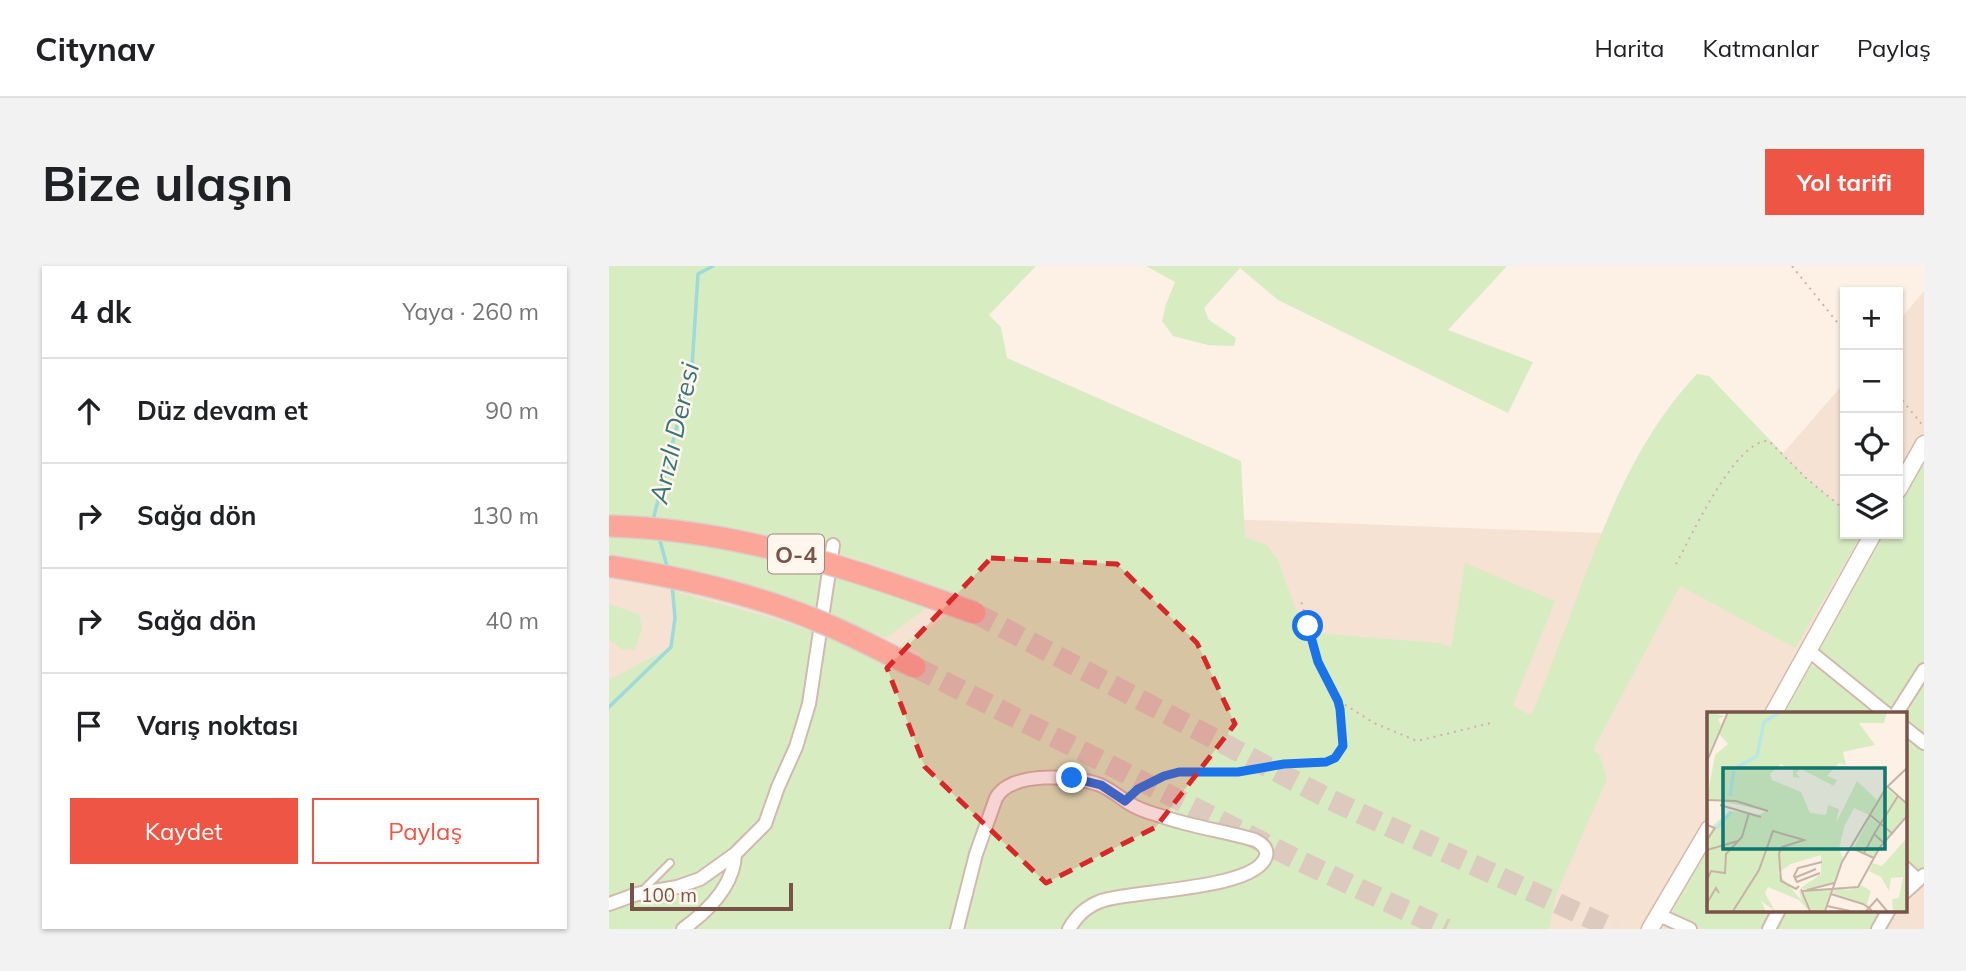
<!DOCTYPE html>
<html lang="tr">
<head>
<meta charset="utf-8">
<style>
	body { margin:0; font-family:Mulish,sans-serif; background:#f2f2f2; color:#202124 }
	.controls { position:absolute; right:21px; top:21px; display:grid; overflow:hidden; border-radius:0px; box-shadow:0 2px 5px #0004 }
	.controls button { width:63px; height:63px; display:grid; place-items:center; padding:0; border:0; border-bottom:2px solid #e0e0e0; background:#fff; color:#202124; font:35px sans-serif }
	.scale { position:absolute; left:21px; bottom:18px; width:163px; box-sizing:border-box; padding-left:7px; border:4px solid #785448; border-top:0; font-size:19px; line-height:24px; white-space:nowrap; color:#785448; -webkit-text-stroke:5px #fff6ed; paint-order:stroke }
	.stop { position:absolute; width:21px; height:21px; margin:-16px; border:5px solid #1a73e8; border-radius:50%; background:#fff }
	.stop.end { background:#1a73e8; border-color:#fff; box-shadow:0 2px 7px #0008 }
	.list { margin:0; padding:0; list-style:none }
	h2 { display:flex; justify-content:space-between; align-items:center; height:91px; margin:0; padding:0 28px; font-size:30px }
	h2 small { font-size:23px; font-weight:400; color:#757577 }
	.list li { display:grid; grid-template-columns:46px 1fr auto; gap:21px; align-items:center; box-sizing:border-box; height:105px; padding:0 28px; border-top:2px solid #e0e0e0 }
	.list b { display:block; font-size:26px; white-space:nowrap }
	.list em { font-size:23px; font-style:normal; color:#757577 }
	.actions { display:flex; gap:14px; padding:21px 28px }
	.actions a { flex:1; padding:16px 0; border:2px solid #e54; border-radius:0px; text-align:center; font-size:24px; color:#e54 }
	.actions .main { background:#e54; color:#fff }
	.icon { flex:none; width:38px; height:38px; fill:none; stroke:currentColor; stroke-width:2; stroke-linecap:round; stroke-linejoin:round }
	.map { position:relative; flex:none; width:1315px; height:663px; overflow:hidden; border-radius:0px }
	header { display:flex; align-items:center; gap:42px; box-sizing:border-box; height:98px; padding:0 35px; background:#fff; border-bottom:2px solid #e0e0e0 }
	header strong { font-size:33px }
	nav { display:flex; gap:38px; margin-inline-start:auto; font-size:24px }
	.intro { display:flex; align-items:center; justify-content:space-between; box-sizing:border-box; height:168px; padding:0 42px }
	h1 { margin:0; font-size:49px }
	.button { padding:18px 32px; border-radius:0px; background:#e54; color:#fff; font-size:24px; font-weight:700 }
	main { display:flex; gap:42px; padding:0 42px }
	aside { flex:1; background:#fff; border-radius:0px; box-shadow:0 2px 5px #0004 }
	.map>svg:first-child { display:block }
	.residential { fill:#f6e2d3; fill-rule:evenodd }
	.green { fill:#d8ecc2 }
	.lines { fill:none; stroke-linecap:round; stroke-linejoin:round }
	.stream { stroke:#9ed9db; stroke-width:3.5 }
	.highway-tunnel { stroke:#dccabe; stroke-width:21; stroke-dasharray:21 10; stroke-linecap:butt }
	.lane-casing { stroke:#d2b9ad; stroke-width:10 }
	.street-casing { stroke:#d2b9ad; stroke-width:16 }
	.secondary-casing { stroke:#d5b8aa; stroke-width:19 }
	.path { stroke:#daae9e; stroke-width:2; stroke-dasharray:2 5; stroke-linecap:butt }
	.lane { stroke:#fff; stroke-width:6 }
	.street { stroke:#fff; stroke-width:12 }
	.secondary { stroke:#fff; stroke-width:16 }
	.highway-bridge-casing { stroke:#d9cfcc; stroke-width:24; stroke-linecap:butt }
	.highway-bridge { stroke:#fba699; stroke-width:21 }
	.route { stroke:#1a73e8; stroke-width:9 }
	.marked { fill:#d62828; fill-opacity:0.2; stroke:#d62828; stroke-width:5; stroke-dasharray:14 9; stroke-linejoin:round }
	.labels { text-anchor:middle; dominant-baseline:central; stroke-width:5; stroke-linejoin:round; paint-order:stroke }
	.shield { fill:#fff6ed; stroke:#a0857a; stroke-width:2 }
	.shield-label { font-size:23px; font-weight:bold; fill:#785448 }
	.water-label { font-size:26px; font-style:italic; fill:#387477; stroke:#fff6ed }
	.inset-river { fill:none; stroke:#b8e7e8; stroke-width:3.5 }
	.inset-road { fill:none; stroke:#c8b2a6; stroke-width:2 }
	.view { fill:#0f766e; fill-opacity:0.15; stroke:#0f766e; stroke-width:3.5 }
	.inset-edge { fill:none; stroke:#785448; stroke-width:3.5 }
</style>
</head>
<body>
<header>
<strong>Citynav</strong>
<nav><a>Harita</a><a>Katmanlar</a><a>Paylaş</a></nav>
</header>
<div class="intro"><h1>Bize ulaşın</h1><a class="button">Yol tarifi</a></div>
<main>
<aside>
<h2>4 dk<small>Yaya · 260 m</small></h2>
<ul class="list">
<li><svg class="icon" aria-label="ahead" viewBox="0 0 24 24"><path d="M12 20V5M6 11l6-6 6 6"/></svg><div><b>Düz devam et</b></div><em>90 m</em></li>
<li><svg class="icon" aria-label="right" viewBox="0 0 24 24"><path d="M7 20v-9h11M14 6l5 5-5 5"/></svg><div><b>Sağa dön</b></div><em>130 m</em></li>
<li><svg class="icon" aria-label="right" viewBox="0 0 24 24"><path d="M7 20v-9h11M14 6l5 5-5 5"/></svg><div><b>Sağa dön</b></div><em>40 m</em></li>
<li><svg class="icon" aria-label="arrive" viewBox="0 0 24 24"><path d="M6 21V4h12l-3 4 3 4H6"/></svg><div><b>Varış noktası</b></div></li>
</ul>
<div class="actions"><a class="main">Kaydet</a><a>Paylaş</a></div>
</aside>
<div class="map">
<svg width="1315" height="663" viewBox="0 0 1315 663">
	<rect width="100%" height="100%" fill="#fdf1e5"/>
	<!-- residential -->
	<path class="residential" d="M1315 25V663H0V224L243 239 1101 271 1236 116V268H1289V56ZM1100 448H1296V644H1100Z"/>
	<!-- green -->
	<g class="green">
		<path d="M0 0H427L380 49 392 61 398 92 632 195 636 271 658 279 669 294 687 344 699 360 707 367 830 377 842 381 856 297 946 335 904 439 909 443 922 449C931 430 938 409 946 389 984 292 1014 186 1088 108L1100 110 1198 213 1236 244V268H1253L1186 382 1071 320 984 484 991 490 998 513 947 629 940 663H0V414L62 381 66 352 64 325 167 353 229 375 303 409 312 387 292 379 344 346 369 338C251 288 129 253 0 248Z"/>
		<path d="M537 0H898L839 64 924 96 899 147 669 34 631 2 595 42 600 54 627 72 625 80 599 79 564 70 553 55 557 38 566 16Z"/>
		<path d="M1315 191V469L1296 454V448H1288L1207 382 1272 268H1289V238Z"/>
		<path d="M0 269C63 274 125 282 187 297 233 307 278 324 322 338L277 372 173 332 0 291Z"/>
		<path d="M0 338 30 348 33 361 26 384 12 383 0 373Z"/>
		<path d="M1199 399 1213 402 1270 448H1172Z"/>
		<path d="M1296 469 1315 484V600L1296 617Z"/>
		<path d="M1100 577V644H1273L1263 663H1095L1064 649 1063 645Z"/>
	</g>
	<g class="lines">
		<!-- stream -->
		<g class="stream">
			<path d="M47 257 45 250 83 101 89 8 104 0"/>
			<path d="M50 271 59 304"/>
			<path d="M0 441 62 381 66 352 63 318"/>
		</g>
		<!-- highway-tunnel -->
		<g class="highway-tunnel">
			<path d="M366 347 722 534 1005 663"/>
			<path d="M306 401 693 596 837 663"/>
		</g>
		<defs>
			<path id="lane" d="M33 625 61 597"/>
			<g id="street">
				<path d="M1199 384 1278 448"/>
				<path d="M1287 448 1315 404"/>
				<path d="M1296 462 1315 477"/>
				<path d="M1296 602 1309 614"/>
				<path d="M1296 626 1315 609"/>
				<path d="M0 638 28 628 68 621 91 613 126 588 156 558 169 521 187 481 200 438 224 279"/>
				<path d="M1050 649 1081 663"/>
				<path d="M74 663C99 645 125 620 126 588"/>
				<path d="M348 663 367 588 387 532C402 505 465 509 491 519 501 523 509 530 518 536 528 543 541 547 552 550 583 561 615 565 646 574 652 577 659 582 657 590 648 624 523 624 492 635 477 641 468 649 460 663"/>
				<path d="M1160 663 1170 644"/>
				<path d="M1269 663 1280 644"/>
			</g>
			<g id="secondary">
				<path d="M1289 224 1315 178"/>
				<path d="M1164 448 1264 268"/>
				<path d="M1041 663 1100 563"/>
			</g>
		</defs>
		<!-- lane casing -->
		<use href="#lane" class="lane-casing"/>
		<!-- street casing -->
		<use href="#street" class="street-casing"/>
		<!-- secondary casing -->
		<use href="#secondary" class="secondary-casing"/>
		<!-- path -->
		<g class="path">
			<path d="M1183 0 1236 66"/>
			<path d="M1289 129 1315 161"/>
			<path d="M1067 298C1082 271 1127 172 1160 175L1198 213 1236 244"/>
			<path d="M730 435 765 457 808 475 882 457"/>
			<path d="M525 527 555 510 571 506 648 504 675 498 717 496 730 488 734 480V470L729 435 709 396 692 335"/>
		</g>
		<!-- lane -->
		<use href="#lane" class="lane"/>
		<!-- street -->
		<use href="#street" class="street"/>
		<!-- secondary -->
		<use href="#secondary" class="secondary"/>
		<defs>
			<g id="highway-bridge">
				<path d="M0 260C129 263 246 304 366 347"/>
				<path d="M0 300C70 311 143 327 209 355 242 368 274 386 306 401"/>
			</g>
		</defs>
		<!-- highway-bridge casing -->
		<use href="#highway-bridge" class="highway-bridge-casing"/>
		<!-- highway-bridge -->
		<use href="#highway-bridge" class="highway-bridge"/>
	</g>
	<g class="lines">
		<!-- route -->
		<path class="route" d="M463 512 492 519 516 535 529 523 555 510 570 506H629L675 498 717 496 726 492 734 480 731 443 729 435 709 396 699 360"/>
	</g>
	<!-- marked area -->
	<path class="marked" d="M382 292 508 298 588 377 626 458 547 561 437 617 316 501 278 402Z"/>
	<g class="labels">
		<!-- shield labels -->
		<rect class="shield" x="159" y="268.5" width="56" height="39" rx="5"/>
		<g class="shield-label">
			<text x="187" y="288">O-4</text>
		</g>
		<!-- water labels -->
		<g class="water-label">
			<text transform="translate(65 167) rotate(-77)">Arızlı Deresi</text>
		</g>
	</g>
	<!-- overview -->
	<g transform="translate(1098 446)">
		<rect width="200" height="200" fill="#fdf1e5"/>
		<path d="M0 0 18 4 11 7 14 13 0 46ZM22 0H180L177 11H152L168 33 136 40 139 53 132 51 120 64 130 68 127 74 94 57 89 61 93 66 86 65V58L74 52 63 62 65 68 94 80 103 101 119 103 121 93 132 97 129 111 150 69 170 88 162 103 147 96 137 115 132 137 136 146 127 170 97 178 95 175 114 162V143L84 152 71 161 95 189 92 179 95 180 102 199 92 188 61 175 58 181 68 199 54 189 59 199H0V129L7 112 24 99 52 103 59 99 0 86 8 43 21 32 12 22ZM180 76 199 93V103L186 121 164 103ZM163 105 185 122 167 145 147 135ZM199 127V199H186L185 187 192 186 196 165 184 166 182 179 174 165 162 159 166 151 175 154ZM154 173 164 179 160 191 164 194 126 181 127 176 143 178ZM125 176 117 199H104L97 180Z" fill="#d8ecc2"/>
		<path class="inset-river" d="M23 84 27 57 50 44 57 10 73 0M10 116 24 100"/>
		<path class="inset-road" d="M0 49 21 0M180 74 200 92M0 88 29 89 61 99M13 93 54 105M163 103 186 122M0 113 8 116 0 128M167 122 191 84M145 136 167 146M0 138 31 129M157 141 167 122 177 131M113 161 90 170 87 164 91 156 115 150M87 166 109 157M0 168 4 159 18 161 19 142 35 125 42 101M94 177 103 199M100 178 127 171M96 179 151 175 173 135 200 104M124 182 156 192 162 196 159 199M0 191 9 176 12 181M120 194 143 199M26 199 52 158 66 119 97 128 75 135 72 141 74 169 89 177 92 174M118 199 135 150 179 76 200 56M165 199 162 196 170 187 180 199"/>
		<path class="view" d="M16 56H178V137H16Z"/>
		<rect width="200" height="200" class="inset-edge"/>
	</g>
</svg>
<div class="controls">
<button>+</button>
<button>−</button>
<button><svg class="icon" aria-label="locate" viewBox="0 0 24 24"><circle cx="12" cy="12" r="6"/><path d="M12 2v4M12 18v4M2 12h4M18 12h4"/></svg></button>
<button><svg class="icon" aria-label="layers" viewBox="0 0 24 24"><path d="M12 4l9 5-9 5-9-5zM3 14l9 5 9-5"/></svg></button>
</div>
<div class="scale">100 m</div>
<div class="stop" style="left:699px;top:360px"></div>
<div class="stop end" style="left:463px;top:512px"></div>
</div>
</main>
</body>
</html>
